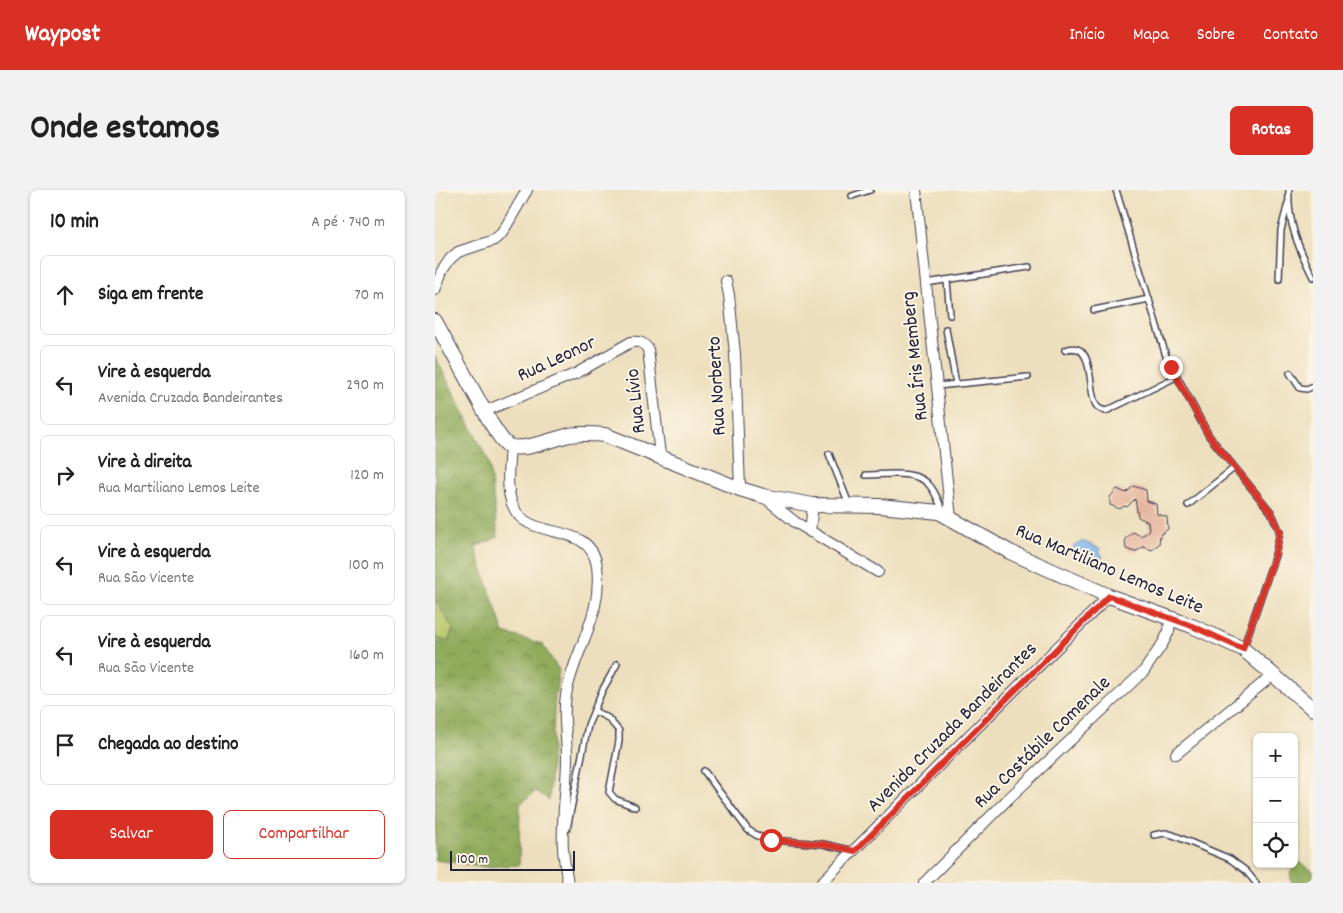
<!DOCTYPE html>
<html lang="pt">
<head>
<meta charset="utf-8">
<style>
	body { margin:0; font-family:Dekko,sans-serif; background:#f2f2f2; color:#222 }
	.controls { position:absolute; right:15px; bottom:15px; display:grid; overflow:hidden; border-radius:8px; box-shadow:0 1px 4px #0004 }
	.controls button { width:45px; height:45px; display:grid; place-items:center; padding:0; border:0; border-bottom:1px solid #e0e0e0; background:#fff; color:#222; font:25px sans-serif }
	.scale { position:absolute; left:15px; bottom:12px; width:125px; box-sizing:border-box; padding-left:5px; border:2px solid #22223b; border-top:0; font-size:14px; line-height:18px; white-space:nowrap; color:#22223b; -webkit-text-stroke:4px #fcf5e5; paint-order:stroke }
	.stop { position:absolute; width:15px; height:15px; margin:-11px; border:4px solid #d93025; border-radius:50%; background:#fff }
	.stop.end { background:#d93025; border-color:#fff; box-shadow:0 1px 5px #0008 }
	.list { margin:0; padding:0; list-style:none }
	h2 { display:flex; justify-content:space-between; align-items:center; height:65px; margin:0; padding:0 20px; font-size:21px }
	h2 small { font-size:16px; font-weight:400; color:#767676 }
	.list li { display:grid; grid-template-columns:32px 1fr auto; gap:15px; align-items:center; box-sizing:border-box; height:80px; margin:0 10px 10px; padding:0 10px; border:1px solid #e0e0e0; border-radius:8px }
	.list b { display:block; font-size:19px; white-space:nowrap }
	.list p { margin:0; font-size:16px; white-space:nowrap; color:#767676 }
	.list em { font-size:16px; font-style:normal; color:#767676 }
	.actions { display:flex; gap:10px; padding:15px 20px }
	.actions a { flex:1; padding:11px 0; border:1px solid #d93025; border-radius:8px; text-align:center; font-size:18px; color:#d93025 }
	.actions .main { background:#d93025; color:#fff }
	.icon { flex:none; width:28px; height:28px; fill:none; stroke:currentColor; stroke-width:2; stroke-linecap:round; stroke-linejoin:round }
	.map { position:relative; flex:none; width:878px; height:693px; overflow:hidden; border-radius:8px }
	header { display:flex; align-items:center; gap:30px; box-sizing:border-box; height:70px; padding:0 25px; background:#d93025; color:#fff }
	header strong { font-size:24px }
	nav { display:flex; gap:28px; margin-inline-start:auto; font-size:18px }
	.intro { display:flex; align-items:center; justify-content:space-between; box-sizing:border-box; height:120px; padding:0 30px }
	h1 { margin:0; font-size:35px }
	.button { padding:12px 22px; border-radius:8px; background:#d93025; color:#fff; font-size:18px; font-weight:700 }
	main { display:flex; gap:30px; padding:0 30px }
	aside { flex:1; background:#fff; border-radius:8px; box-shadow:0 1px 4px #0004 }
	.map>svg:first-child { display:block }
	.green { fill:#b8c769; stroke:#6d7452 }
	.forest { fill:url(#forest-crowns); stroke:#5a674c }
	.water { fill:url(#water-ripples); stroke:#516d96 }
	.building { fill:#e5b69f }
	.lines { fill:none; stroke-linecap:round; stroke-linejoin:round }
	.lane-casing { stroke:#403e4e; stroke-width:8 }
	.street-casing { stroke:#403e4e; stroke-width:12 }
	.secondary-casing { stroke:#403e4e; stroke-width:16 }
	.lane { stroke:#fff; stroke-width:5 }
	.street { stroke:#fff; stroke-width:10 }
	.secondary { stroke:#fff; stroke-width:14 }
	.route { stroke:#d93025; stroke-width:6 }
	.labels { text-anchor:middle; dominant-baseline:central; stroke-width:4; stroke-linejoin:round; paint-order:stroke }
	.street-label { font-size:20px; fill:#22223b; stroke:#fcf5e5 }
</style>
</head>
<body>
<header>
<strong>Waypost</strong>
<nav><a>Início</a><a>Mapa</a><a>Sobre</a><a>Contato</a></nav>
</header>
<div class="intro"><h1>Onde estamos</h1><a class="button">Rotas</a></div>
<main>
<aside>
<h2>10 min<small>A pé · 740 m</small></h2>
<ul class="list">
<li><svg class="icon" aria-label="ahead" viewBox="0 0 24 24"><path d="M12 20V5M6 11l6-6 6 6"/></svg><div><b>Siga em frente</b></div><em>70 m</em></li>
<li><svg class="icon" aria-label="left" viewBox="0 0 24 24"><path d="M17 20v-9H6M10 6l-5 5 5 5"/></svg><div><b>Vire à esquerda</b><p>Avenida Cruzada Bandeirantes</p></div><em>290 m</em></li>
<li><svg class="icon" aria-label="right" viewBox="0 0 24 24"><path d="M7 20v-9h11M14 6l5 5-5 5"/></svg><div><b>Vire à direita</b><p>Rua Martiliano Lemos Leite</p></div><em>120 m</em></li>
<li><svg class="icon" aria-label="left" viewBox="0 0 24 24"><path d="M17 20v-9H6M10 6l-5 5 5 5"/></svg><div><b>Vire à esquerda</b><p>Rua São Vicente</p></div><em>100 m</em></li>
<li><svg class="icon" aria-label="left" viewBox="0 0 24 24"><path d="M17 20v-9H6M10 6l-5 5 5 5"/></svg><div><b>Vire à esquerda</b><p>Rua São Vicente</p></div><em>160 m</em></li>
<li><svg class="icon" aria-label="arrive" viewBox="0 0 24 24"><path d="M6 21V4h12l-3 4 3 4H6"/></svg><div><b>Chegada ao destino</b></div></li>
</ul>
<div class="actions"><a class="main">Salvar</a><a>Compartilhar</a></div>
</aside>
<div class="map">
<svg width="878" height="693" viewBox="0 0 878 693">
	<defs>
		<pattern id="forest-crowns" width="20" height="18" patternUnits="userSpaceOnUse" patternTransform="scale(1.25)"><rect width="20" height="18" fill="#92ac5d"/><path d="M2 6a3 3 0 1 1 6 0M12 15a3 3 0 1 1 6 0" fill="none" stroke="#778c4e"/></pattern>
		<pattern id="water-ripples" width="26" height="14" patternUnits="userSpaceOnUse" patternTransform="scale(1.25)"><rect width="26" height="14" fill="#80b8f0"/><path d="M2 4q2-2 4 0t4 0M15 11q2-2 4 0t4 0" fill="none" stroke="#6895c4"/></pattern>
	</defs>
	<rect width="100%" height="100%" fill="#fcf5e5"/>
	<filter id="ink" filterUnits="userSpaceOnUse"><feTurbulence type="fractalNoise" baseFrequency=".02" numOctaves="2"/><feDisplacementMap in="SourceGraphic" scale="10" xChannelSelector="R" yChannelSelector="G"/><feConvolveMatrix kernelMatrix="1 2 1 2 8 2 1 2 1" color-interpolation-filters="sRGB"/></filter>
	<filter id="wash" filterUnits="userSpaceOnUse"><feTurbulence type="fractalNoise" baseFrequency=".0096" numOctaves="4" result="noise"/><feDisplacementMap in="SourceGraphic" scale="20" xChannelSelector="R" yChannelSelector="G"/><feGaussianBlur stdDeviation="1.12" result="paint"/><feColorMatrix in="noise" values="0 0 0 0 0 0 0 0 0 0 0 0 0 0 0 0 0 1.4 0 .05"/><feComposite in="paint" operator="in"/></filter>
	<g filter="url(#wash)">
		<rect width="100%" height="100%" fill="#eddfbd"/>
		<!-- green -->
		<path class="green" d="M0 409 18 439 13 452 0 447Z"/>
		<!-- forest -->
		<g class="forest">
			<path d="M0 166 54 272 63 347 40 357 69 443 107 454 124 480 120 507 114 610 101 601 85 614 84 675 51 677 0 670V447L13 452 18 439 0 409Z"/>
			<path d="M863 671 878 681V693H857L855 683Z"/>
		</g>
		<!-- water -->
		<path class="water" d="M647 351 666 359 664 362 668 366 666 369H661L658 371 638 360 639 355 645 353Z"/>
		<g id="blocks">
			<!-- building -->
			<path class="building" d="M698 296 711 300 712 311 721 314 722 324 732 327 733 339 725 345 724 354 717 360 708 357 700 362 691 359 690 349 698 342 706 346 714 341 713 332 703 327 700 309 692 317 689 316 685 319 675 315V307L682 299 691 303Z"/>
		</g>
	</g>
	<g filter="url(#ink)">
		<use href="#blocks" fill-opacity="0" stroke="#403e4e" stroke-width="1"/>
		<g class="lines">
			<defs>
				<g id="lane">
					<path d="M681 0 731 166 774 246 836 322 845 342 840 365 808 459"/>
					<path d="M854 0C852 32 864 59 878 87"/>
					<path d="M417 6 435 0"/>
					<path d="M844 89 846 40 853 13"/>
					<path d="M512 91 515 125"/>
					<path d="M491 93 594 77"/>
					<path d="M659 120 714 109"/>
					<path d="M511 139 521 194"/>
					<path d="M630 160C661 148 652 201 661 215 663 219 667 220 671 221L741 187"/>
					<path d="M855 183 865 198 872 199 878 196"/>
					<path d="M502 196 593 187"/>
					<path d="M394 264 414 314"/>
					<path d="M431 285C450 285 483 279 495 296 501 303 504 313 508 321"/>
					<path d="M753 315 799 278"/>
					<path d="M159 521 173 528 184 541V551L174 602 180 609 200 617"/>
					<path d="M269 581 313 640 323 646 337 650 388 654 419 661"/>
					<path d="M132 639 153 535 167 501 182 474"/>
					<path d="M719 645 730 643 738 645 795 669 811 681 821 693"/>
				</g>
				<g id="street">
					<path d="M481 0 516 328"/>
					<path d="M291 91 294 105 300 164 305 299"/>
					<path d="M0 100 7 81 15 69 23 62 59 50 67 43 92 0"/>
					<path d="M50 221 142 183 196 152C204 151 208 152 213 159L225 266"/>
					<path d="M75 256C74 275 70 298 78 316 93 353 155 329 162 376 168 425 142 455 132 500 127 522 132 546 132 568 132 598 126 629 128 659 129 670 131 682 133 693"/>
					<path d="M329 307 360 332 443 382"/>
					<path d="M375 342 378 315"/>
					<path d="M741 564 838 485"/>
					<path d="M386 693 674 406"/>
					<path d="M489 693 573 609 709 481 728 453 734 441 735 429"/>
				</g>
				<path id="secondary" d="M0 131 57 235C62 242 67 252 74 256 88 262 121 248 135 245 146 243 158 244 170 245L305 299 328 306 378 315 445 316 504 322 575 362 674 406 757 436 808 459 878 519"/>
			</defs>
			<!-- lane casing -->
			<use href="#lane" class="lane-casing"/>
			<!-- street casing -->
			<use href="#street" class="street-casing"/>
			<!-- secondary casing -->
			<use href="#secondary" class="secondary-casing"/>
			<!-- lane -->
			<use href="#lane" class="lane"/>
			<!-- street -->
			<use href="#street" class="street"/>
			<!-- secondary -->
			<use href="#secondary" class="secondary"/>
		</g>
	</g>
	<g class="lines" filter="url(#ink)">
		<!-- route -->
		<path class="route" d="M336 650 388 654 420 661 674 406 757 436 808 459 840 365 845 342 836 322 774 246 736 177"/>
	</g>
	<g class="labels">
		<!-- street labels -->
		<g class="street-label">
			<text transform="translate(481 166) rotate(-96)">Rua Íris Memberg</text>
			<text transform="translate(122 170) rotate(-25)">Rua Leonor</text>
			<text transform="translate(283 196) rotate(-93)">Rua Norberto</text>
			<text transform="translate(202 211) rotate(-96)">Rua Lívio</text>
			<text transform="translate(674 380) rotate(23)">Rua Martiliano Lemos Leite</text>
			<text transform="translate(518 538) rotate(-45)">Avenida Cruzada Bandeirantes</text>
			<text transform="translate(608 553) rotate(-44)">Rua Costábile Comenale</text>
		</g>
	</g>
</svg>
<div class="controls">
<button>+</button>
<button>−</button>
<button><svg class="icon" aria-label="locate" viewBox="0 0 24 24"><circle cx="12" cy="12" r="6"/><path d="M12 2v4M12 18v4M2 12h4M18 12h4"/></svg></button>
</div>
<div class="scale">100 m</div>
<div class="stop" style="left:336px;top:650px"></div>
<div class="stop end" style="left:736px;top:177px"></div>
</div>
</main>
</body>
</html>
